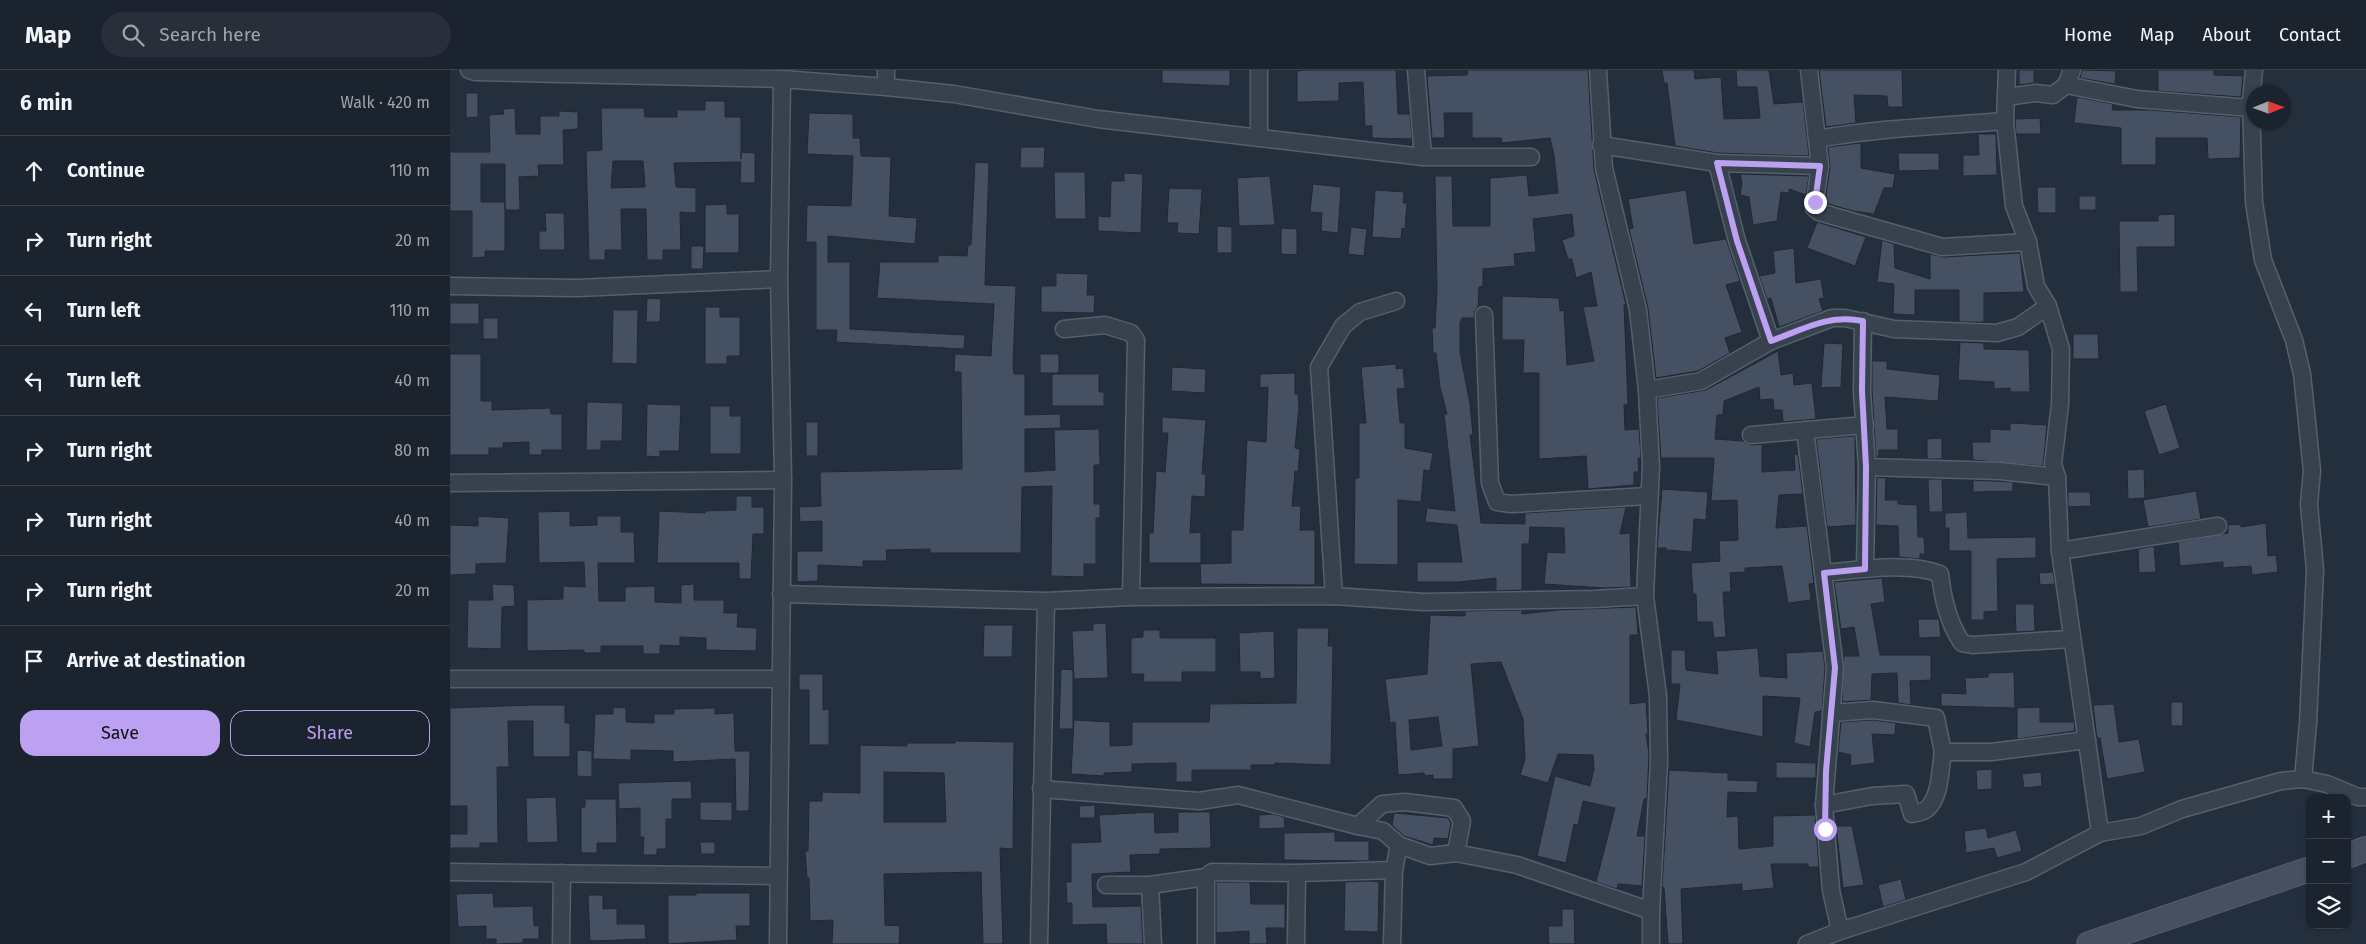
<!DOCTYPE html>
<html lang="en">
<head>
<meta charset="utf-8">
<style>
	body { margin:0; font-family:"Fira Sans",sans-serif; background:#282f3a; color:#f1f3f6 }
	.controls { position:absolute; right:15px; bottom:15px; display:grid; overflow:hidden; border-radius:10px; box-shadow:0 1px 4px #0004 }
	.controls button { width:45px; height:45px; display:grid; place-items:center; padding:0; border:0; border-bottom:1px solid #39404a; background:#1b232e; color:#f1f3f6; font:25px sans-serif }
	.compass { position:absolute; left:1796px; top:15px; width:45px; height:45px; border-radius:50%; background:#1b232e; box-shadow:0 1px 4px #0004; rotate:89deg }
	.stop { position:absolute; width:15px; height:15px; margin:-11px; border:4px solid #bca0f2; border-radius:50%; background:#fff }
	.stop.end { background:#bca0f2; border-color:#fff; box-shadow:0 1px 5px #0008 }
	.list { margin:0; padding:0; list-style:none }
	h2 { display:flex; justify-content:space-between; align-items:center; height:65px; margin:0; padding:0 20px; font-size:21px }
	h2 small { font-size:16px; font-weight:400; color:#a0a4aa }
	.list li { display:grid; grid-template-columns:32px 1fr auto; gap:15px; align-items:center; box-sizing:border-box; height:70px; padding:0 20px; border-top:1px solid #39404a }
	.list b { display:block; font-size:19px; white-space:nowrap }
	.list em { font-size:16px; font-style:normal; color:#a0a4aa }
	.actions { display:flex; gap:10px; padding:15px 20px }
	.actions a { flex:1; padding:11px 0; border:1px solid #bca0f2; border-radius:15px; text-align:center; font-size:18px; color:#bca0f2 }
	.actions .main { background:#bca0f2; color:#111 }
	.icon { flex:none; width:28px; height:28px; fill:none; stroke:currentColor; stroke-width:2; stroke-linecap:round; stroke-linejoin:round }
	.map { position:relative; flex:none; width:1916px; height:874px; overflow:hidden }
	header { display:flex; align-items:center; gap:30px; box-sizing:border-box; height:70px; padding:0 25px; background:#1b232e; border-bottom:1px solid #39404a }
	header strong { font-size:24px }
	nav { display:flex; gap:28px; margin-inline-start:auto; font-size:18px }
	.search { width:350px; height:45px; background:#282f3a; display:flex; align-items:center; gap:12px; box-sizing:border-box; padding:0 18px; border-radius:28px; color:#a0a4aa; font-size:19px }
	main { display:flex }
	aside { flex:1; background:#1b232e }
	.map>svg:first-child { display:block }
	.building { fill:#455162; stroke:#1f2835; fill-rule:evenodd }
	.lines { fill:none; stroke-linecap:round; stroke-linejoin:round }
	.street-casing { stroke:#565f6c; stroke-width:19 }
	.secondary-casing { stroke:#565f6c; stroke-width:26 }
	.street { stroke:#38414e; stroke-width:16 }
	.secondary { stroke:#465061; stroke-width:24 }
	.route { stroke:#bca0f2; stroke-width:6 }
</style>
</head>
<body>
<header>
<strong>Map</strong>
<div class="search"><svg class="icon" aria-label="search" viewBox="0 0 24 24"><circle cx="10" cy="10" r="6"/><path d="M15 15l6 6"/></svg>Search here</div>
<nav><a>Home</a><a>Map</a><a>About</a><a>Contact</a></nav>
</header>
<main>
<aside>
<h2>6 min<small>Walk · 420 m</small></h2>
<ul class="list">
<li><svg class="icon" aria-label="ahead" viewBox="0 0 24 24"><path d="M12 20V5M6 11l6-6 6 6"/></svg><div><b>Continue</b></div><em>110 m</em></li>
<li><svg class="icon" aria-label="right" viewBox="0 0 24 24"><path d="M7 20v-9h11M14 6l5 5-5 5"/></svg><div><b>Turn right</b></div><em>20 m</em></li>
<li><svg class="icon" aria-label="left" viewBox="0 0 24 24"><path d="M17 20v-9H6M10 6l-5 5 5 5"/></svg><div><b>Turn left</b></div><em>110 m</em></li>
<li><svg class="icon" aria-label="left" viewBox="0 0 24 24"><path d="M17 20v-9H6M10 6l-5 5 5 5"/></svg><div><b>Turn left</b></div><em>40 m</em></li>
<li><svg class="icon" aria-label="right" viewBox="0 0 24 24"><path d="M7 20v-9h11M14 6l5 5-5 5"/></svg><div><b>Turn right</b></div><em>80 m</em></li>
<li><svg class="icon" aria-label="right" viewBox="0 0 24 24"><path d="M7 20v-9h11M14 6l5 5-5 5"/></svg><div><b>Turn right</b></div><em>40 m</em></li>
<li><svg class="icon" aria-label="right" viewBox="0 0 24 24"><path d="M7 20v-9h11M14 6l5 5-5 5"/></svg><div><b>Turn right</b></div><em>20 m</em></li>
<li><svg class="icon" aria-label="arrive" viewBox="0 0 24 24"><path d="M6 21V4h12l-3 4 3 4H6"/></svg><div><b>Arrive at destination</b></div></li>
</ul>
<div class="actions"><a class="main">Save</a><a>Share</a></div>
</aside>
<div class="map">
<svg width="1916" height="874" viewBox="0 0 1916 874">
	<rect width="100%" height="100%" fill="#242f3e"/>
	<!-- building -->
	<g class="building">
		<path d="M712 0H780V16L712 13Z"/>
		<path d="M856 0H946L948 44H960L962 69 922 68V56H915L913 12 889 13V31L847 32V1Z"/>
		<path d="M1018 0H1138L1144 100 1176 235H1174L1178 334 1174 335 1175 360 1189 359 1191 388H1188L1189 402H1184V415L1138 419 1136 386 1089 389V303H1073L1074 270H1052V226L1109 228 1110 241 1114 240 1117 295 1144 291 1133 237 1147 236 1141 202 1126 208 1122 189H1118L1112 170 1124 166 1122 144 1083 149 1086 182 1064 184 1065 196 1033 199V216L1029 217 1028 237 1025 241 1024 248H1012L1010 253V282L1020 334 1023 365H1020L1031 453 1075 454V443L1176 437 1170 464 1180 463 1181 517 1154 518 1094 514 1097 482 1115 483 1114 458 1080 457 1079 474H1072V520L1046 521V508L1009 512H967V492H1012L1007 455 975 452 977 438 1005 441 994 344H997L990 317 986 283H983L982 258H985L987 220 985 106H1002L1003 156H1040V108L1077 105 1079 126 1108 123 1104 85 1100 68 1052 73 1051 68H1022V43H994L995 68H982L977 6 1017 5Z"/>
		<path d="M1212 0H1244L1245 9 1271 7 1274 49 1310 48 1307 17H1287L1286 0H1319L1324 34 1353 32 1359 86 1268 83 1225 76 1217 13H1214Z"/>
		<path d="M1369 0H1452L1453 37H1438L1437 26 1404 25 1406 53 1376 57Z"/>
		<path d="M1569 0H1584V13L1569 15Z"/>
		<path d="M1632 0 1666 1 1665 14 1630 8Z"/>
		<path d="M1708 0H1764V5L1793 6 1791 27 1708 21Z"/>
		<path d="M16 23H28V47L16 48Z"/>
		<path d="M1627 27 1663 34 1662 40H1701L1791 47 1790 88 1758 89 1757 68H1706V95H1671V58L1624 53Z"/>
		<path d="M255 31H275V47H291V89V82L305 83V113H290L291 92 224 93 226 117 246 118V143L230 142 231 180H213V190H197L196 139H171L172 180H155V190H139L136 81 152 80 151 38H194L195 47H227V40H255ZM163 91H193L195 117 161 118Z"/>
		<path d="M65 38 66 64H90V46H109V41L128 42V59L113 60 114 95H88L89 106 69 107 70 140H55V94H31V132H55V181H35V187L22 188V141H0V82H40L39 45 54 44 53 39Z"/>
		<path d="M359 43 403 44V68H410L411 86 441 87 439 146 467 148 465 174 378 166V192H400V259L515 265 514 279 386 272 387 260H366V172H356L357 135 401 136 403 86 357 84Z"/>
		<path d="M1590 48 1591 64H1566L1565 49Z"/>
		<path d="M1528 64H1546L1547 105 1513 106V85H1529Z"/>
		<path d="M1411 73V98L1445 104 1443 118H1434L1424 144 1403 141 1375 133 1380 97 1378 77Z"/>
		<path d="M571 77H595L594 98H570Z"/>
		<path d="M1448 83H1489V100L1449 101Z"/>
		<path d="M525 92 539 93 535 215 566 216 563 295 564 304H575V345L610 344 611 358 575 359V402L605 400 604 360 649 359 650 395H644V434H650V448H646V494H634V507L601 506 602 416 572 417 571 483H480V479L436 480 437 491H413V497L368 495V511L347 512V481H372V451L350 452 349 437 371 436 370 402 512 399 511 302H504L505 284 541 286 544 234 427 228 430 192H488V185L517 186 518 175H521Z"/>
		<path d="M604 102H635L636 149H605Z"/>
		<path d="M674 103 693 104 691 163 648 161V146L660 147 661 111H674Z"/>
		<path d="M1290 104 1359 106 1356 125 1339 119V123L1331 122 1327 151 1303 155 1299 127 1290 125 1292 113Z"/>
		<path d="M820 106 825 155 789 156 787 108Z"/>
		<path d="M863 114 891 117 888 163 871 161 872 143 860 142Z"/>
		<path d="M1587 117H1606V143H1588Z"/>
		<path d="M719 118 752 119 749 164 727 163 728 153H717Z"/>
		<path d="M925 120 954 122 953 133H957L955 159 952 158 951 169 922 167Z"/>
		<path d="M1236 120 1244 174 1276 169 1290 211 1276 215 1292 262 1275 268 1280 283 1248 301 1206 308 1198 238 1179 159 1183 158 1178 129Z"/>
		<rect x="1629" y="126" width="17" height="14"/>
		<path d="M277 134V144H289V183H255V135Z"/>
		<path d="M95 143H114L115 180H89V161H96Z"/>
		<path d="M1725 144V177H1687L1688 222H1670L1669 151H1708V145Z"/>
		<path d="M1367 152 1416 167 1405 196 1357 178Z"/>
		<path d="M767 156 782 157V183H767Z"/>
		<path d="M901 157 917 159 914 186 898 184Z"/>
		<path d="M831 158 847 159V185L831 184Z"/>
		<path d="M1432 170 1444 174 1445 198 1480 209V184L1493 187 1570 183 1574 222 1534 223V252H1509V220H1465V245L1443 244 1444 214 1427 212Z"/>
		<path d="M241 176H254L253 199H241Z"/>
		<path d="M1344 178 1346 213 1371 209 1374 228 1369 229 1373 241 1329 257 1321 228 1317 229 1309 206 1325 203 1323 181Z"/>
		<path d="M606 203 638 204 637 225H645L644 243 591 242V216H606Z"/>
		<path d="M197 228 211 229 210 252H196Z"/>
		<rect x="0" y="233" width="29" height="21"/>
		<path d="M255 237H270V247H290V286H277V294H255Z"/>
		<path d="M163 240H188L187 294 162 293Z"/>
		<rect x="33" y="248" width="15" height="21"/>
		<path d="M1623 264H1648L1649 289H1623Z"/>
		<path d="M1510 272 1534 273V279L1579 280 1580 322H1560V318L1544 319V312L1508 310Z"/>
		<path d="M1374 273 1393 274 1391 317 1371 318Z"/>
		<path d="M1328 281 1331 305 1343 303 1344 315 1362 313 1366 349 1333 352 1332 340H1324L1323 329 1310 330 1309 317 1274 331 1273 345H1267L1265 369 1293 371 1301 375 1312 374V402L1345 400 1344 385 1348 384 1353 424 1329 425 1326 458 1357 456 1364 513 1359 514 1361 530 1338 533 1332 496 1295 498V502L1280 503 1281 522H1273L1276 567 1264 568 1262 552H1247L1246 524H1243L1241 493 1270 491 1269 471 1288 470 1287 430 1261 431 1264 388H1211L1207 328 1256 320Z"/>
		<path d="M0 284H31V331H42V340L100 338 101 344H112V380H92V385H79V372L53 373V378H39V385H0Z"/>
		<rect x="590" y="284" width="19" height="19"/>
		<path d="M1422 291H1437V299L1490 305 1488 331 1435 327 1437 359H1448V380H1429V387H1426L1422 321Z"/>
		<path d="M946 294V299L953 298 955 318 947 319 950 353H955V378L983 383 980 401 974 400 971 432 948 430V495L904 494 905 408H909V353H916L911 297Z"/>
		<path d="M722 297 756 299 755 323 721 321Z"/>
		<path d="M845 303V324H848L849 336 845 378 850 379 848 402 845 401 842 436H851L850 460H865V515L751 514 750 494 781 493V460H793L797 370 816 372 818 317 810 318V304Z"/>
		<path d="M602 304H649V322H654V336H602Z"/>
		<path d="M137 332 173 333 172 371H151V380H136Z"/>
		<path d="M197 334 231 335 229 381H210V387L196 386Z"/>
		<path d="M1716 334 1730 378 1709 385 1694 341Z"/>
		<path d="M260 336H280V346H291V384H260Z"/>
		<path d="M712 347 756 350 752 404H756L755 427 742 426 740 463 751 462V493H699V463H703L706 401 715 402 718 363H712Z"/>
		<rect x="356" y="352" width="12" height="34"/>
		<path d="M1560 353 1597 355 1593 396 1523 390 1522 372H1540V359L1560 360Z"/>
		<path d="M1405 366 1406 455 1377 457 1366 369Z"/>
		<path d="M1492 368V389H1477V369Z"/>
		<path d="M1694 399 1695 428 1678 429 1677 400Z"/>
		<path d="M1427 407 1436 408 1435 430H1448V434L1467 435 1468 467H1474L1475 484H1470V489L1449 487 1448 456 1426 455Z"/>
		<path d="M1478 409H1492L1493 442H1479Z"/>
		<path d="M1523 410 1563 412V421L1523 422Z"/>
		<path d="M1212 419 1258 422 1256 450 1244 449 1242 482 1216 480V478H1207Z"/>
		<path d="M1746 421 1751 449 1698 457 1693 430Z"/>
		<path d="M1618 422H1640L1641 436 1618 437Z"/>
		<path d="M286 426H302V437H314V464H303L301 509H289V493H207L209 441 255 443V441L286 440Z"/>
		<path d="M120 441V456L147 455V446H171V462H184L185 493H148L149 531H175V517L205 516V532L231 533V515L244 514V530H274V543H288L287 557 307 558 306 581 256 580V568L230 567V576L210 575V584H193V576H151V583H134V580L77 581V530L113 529V516L135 517 134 492 89 493 88 442Z"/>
		<path d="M1517 442 1518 468 1586 467V488L1547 489 1548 541 1534 542V550H1521V481H1499V458H1495V443Z"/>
		<path d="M28 446 59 448 56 493 26 494V504L0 505V455L28 456Z"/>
		<path d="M1816 453 1818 486 1826 485 1828 502 1802 505 1801 496 1773 498V492L1730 496 1728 472 1778 463V455L1791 454V457Z"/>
		<path d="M1704 476 1706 502 1689 503 1688 479Z"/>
		<path d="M1603 502 1605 514 1590 515 1589 503Z"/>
		<path d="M1432 508 1435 532 1421 534 1430 585H1481V610L1460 611 1461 635 1448 633 1447 603 1422 604 1421 630 1392 632 1394 586H1409L1404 557 1391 559 1384 512Z"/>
		<path d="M42 514 64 515 65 536 52 537 51 579 17 578 18 530H43Z"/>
		<path d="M1565 534H1584L1585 561 1566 562Z"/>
		<path d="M1186 537 1188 565H1180V634L1196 632 1198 664H1196L1199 684 1197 729H1194L1187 766H1195L1192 816 1168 814 1167 819 1146 812 1165 738 1133 731 1128 755 1124 754 1116 793 1087 786 1105 706 1140 716 1144 699 1143 685 1108 684 1098 713 1070 705 1075 689 1073 649 1051 592 1021 594 1029 676 1003 679V709H983V705L975 706 974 703 948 705 945 652 940 653 935 609 977 604 980 545 1015 546V541L1072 540V544L1108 540ZM988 647 992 676 961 680 959 650Z"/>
		<path d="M1468 549H1489L1491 567 1469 568Z"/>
		<path d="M656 553 658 608 624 609 622 561 643 560V554Z"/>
		<path d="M534 555H563L562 587H533Z"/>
		<path d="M847 558H879L878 576H883L881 695 825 693V695H801V700H742V712H726V693L682 694V702L654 703V706L621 704 624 650 660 652V676L682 675V652H759L760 634 846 633Z"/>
		<path d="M693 560H710V568H766V602H732V612H693L694 604H681V568L693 567Z"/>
		<path d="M824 561 825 608 810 609V602H790L789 563Z"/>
		<path d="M1308 578 1310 606 1337 608 1336 583 1373 581 1375 598 1372 641 1365 642 1360 677 1344 673 1350 628 1313 626V667L1226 650 1230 614H1221V580H1235L1236 600 1268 604 1266 581Z"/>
		<path d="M611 599 623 600V659H609Z"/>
		<path d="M1564 602 1565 638 1491 636V623L1516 624 1515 608 1538 607V603Z"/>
		<path d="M349 604H373V640L379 639V675H359V620H349Z"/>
		<rect x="1721" y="632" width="12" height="24"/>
		<path d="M1664 634 1669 672 1689 669 1695 702 1657 709 1650 668H1647L1643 635Z"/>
		<path d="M83 635H115V653H120V687H83V651H58L59 697H47L48 773H30V778H0V764H17V736H0V638Z"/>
		<path d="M163 637 176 638V652L204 653V644H224V639L265 638V644L284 643 285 681H300L299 741H286L285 689 223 692V681L181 680V690L143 689 145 644H163Z"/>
		<path d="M1590 637V652H1624L1625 661 1567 669V638Z"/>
		<path d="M1423 650 1446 653 1445 665 1422 664 1425 693 1400 696 1401 685 1388 682 1391 652Z"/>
		<path d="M505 671 564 672 563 779 550 778 553 874H533L531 802 434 804 435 855 450 856 449 874H382L383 850 360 851 359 808H357L355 781H358L359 731H372V722L410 723V675L457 676V673H505ZM434 702 494 703 496 752H434Z"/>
		<path d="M127 680 142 681V707L127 706Z"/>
		<path d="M1326 692 1366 693V708H1326Z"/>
		<path d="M1542 699V719L1527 720 1526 700Z"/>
		<path d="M1219 700 1278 703V710L1308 711 1307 723 1278 722 1277 747 1288 746 1289 779 1323 776V746L1365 745 1369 797H1358V794H1321L1324 818 1292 821V814L1231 819 1233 874H1218L1214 818 1212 817Z"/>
		<path d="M1591 702 1592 716 1574 718 1572 704Z"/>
		<path d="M241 711 242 729H222V749H216V779H207V785H193L194 767H190V738L169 739 168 713Z"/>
		<path d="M106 727 108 772 77 773 76 728Z"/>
		<path d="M135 729H166L167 773H147V783H131V737H135Z"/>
		<path d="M250 732H282V751L250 750Z"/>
		<path d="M645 735V748H630L629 736Z"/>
		<path d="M704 742 705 763 728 762V742H760L761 778 710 779V784L680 785 681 802 642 804 643 837 691 836 693 874H657L656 854 622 855V833H617L616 812H621V773L651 772 649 745Z"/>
		<path d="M944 743 998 748 1001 753 998 769 984 768 983 775 954 766 942 755Z"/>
		<path d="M823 744 834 747 835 758 809 759V745Z"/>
		<path d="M1386 756H1402L1414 815 1393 818Z"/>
		<path d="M1536 758 1538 768 1566 760 1572 781 1547 788 1544 778 1516 783 1514 761Z"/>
		<path d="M885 762V771H919V791L834 790V763Z"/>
		<path d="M250 772H265V784H251Z"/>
		<path d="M1451 809 1456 830 1433 837 1428 815Z"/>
		<path d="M919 811 929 812 928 862 894 861 895 812Z"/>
		<path d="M766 812H800L801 834H835V858H816L817 874H799V861L766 863Z"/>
		<path d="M43 823 44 837 83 836 84 856H89V869H73V873L46 874V869H36V856L8 857 6 824Z"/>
		<path d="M246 823H300V856H286L287 870 218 874V825H246Z"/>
		<path d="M138 825H153V839L167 838V854H195L196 869 140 871Z"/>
		<path d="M1112 839H1124L1125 874H1099L1098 856H1112Z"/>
	</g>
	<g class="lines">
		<defs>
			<g id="street">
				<path d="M19 0 25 2 332 9 436 17 504 24 648 49 973 87H1081"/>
				<path d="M966 0 973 87"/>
				<path d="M1148 0 1154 98 1188 240 1197 320 1201 396 1195 526 1208 626 1209 692 1201 841V874"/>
				<path d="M1359 0 1370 96 1364 138 1369 142 1492 177 1578 172"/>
				<path d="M1557 0 1555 51 1564 136 1578 172 1586 216 1598 236 1611 279 1610 334 1603 394 1607 407 1610 481 1650 763"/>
				<path d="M1616 15 1687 29 1801 38"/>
				<path d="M436 17V0"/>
				<path d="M1556 27 1586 23 1603 25 1616 15 1622 0"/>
				<path d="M809 68V0"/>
				<path d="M1367 69C1429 58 1492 56 1555 51"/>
				<path d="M1151 75 1267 93 1370 96"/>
				<path d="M1267 93 1287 171 1321 271"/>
				<path d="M0 216 127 218 329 209"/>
				<path d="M1034 245 1040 413 1047 432 1061 434 1198 426"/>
				<path d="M1413 251 1412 321 1417 397 1415 499"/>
				<path d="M614 259 655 255 681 263 686 270 681 527"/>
				<path d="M1197 320 1251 311 1321 271 1382 248H1395L1444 259 1547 263 1568 257 1598 236"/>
				<path d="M1355 360 1385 598 1374 735 1381 820 1390 861"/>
				<path d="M1301 365 1415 355"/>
				<path d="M1417 397 1550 401 1607 407"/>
				<path d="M0 413 333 410"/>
				<path d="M1610 481 1768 456"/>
				<path d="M1373 503C1409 500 1457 491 1490 504 1493 529 1498 552 1512 573L1522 575 1621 569"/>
				<path d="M331 524 596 531 681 527 884 526 974 532 1144 529 1195 526"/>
				<path d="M884 526 869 297 893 256 910 242 946 231"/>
				<path d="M0 609H331"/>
				<path d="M1381 643 1423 640 1486 648 1493 682"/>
				<path d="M1853 709 1877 714 1908 727H1916"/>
				<path d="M591 719 749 731 788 725 908 756 933 761 949 775 980 786 1006 783 1067 795 1201 841"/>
				<path d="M1374 735 1422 726 1456 724 1462 744C1467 743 1473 742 1477 739 1491 726 1490 699 1493 682H1541L1637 670"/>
				<path d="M908 756 932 734 955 732 1004 738 1012 751 1006 783"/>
				<path d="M0 802 328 806"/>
				<path d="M756 807V874"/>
				<path d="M656 815H700L756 807 762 802 847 803 944 800"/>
				<path d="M700 815 703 874"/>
				<path d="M111 874 112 803"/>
				<path d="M328 874 333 410 329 209 332 9"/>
				<path d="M589 874 596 531"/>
				<path d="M846 874 847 803"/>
				<path d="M942 874 944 800 949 775"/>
				<path d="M1357 874 1390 861 1576 802 1650 763 1691 756 1732 739 1831 711 1853 709 1858 653 1865 500 1859 434 1862 401 1852 304 1844 270 1813 190 1804 132 1801 31 1804 0"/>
			</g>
			<g id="secondary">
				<path d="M1897 786 1916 779"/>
				<path d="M1639 874 1860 799"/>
			</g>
		</defs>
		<!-- street casing -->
		<use href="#street" class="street-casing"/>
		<!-- secondary casing -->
		<use href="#secondary" class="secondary-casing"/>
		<!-- street -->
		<use href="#street" class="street"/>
		<!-- secondary -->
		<use href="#secondary" class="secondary"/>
	</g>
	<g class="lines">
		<!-- route -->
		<path class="route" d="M1365 132 1370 96 1267 93 1287 171 1321 271C1354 259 1378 244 1413 251L1412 321 1416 397 1415 499 1374 503 1385 598 1376 701 1375 759"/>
	</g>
</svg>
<div class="controls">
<button>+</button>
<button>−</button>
<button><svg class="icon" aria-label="layers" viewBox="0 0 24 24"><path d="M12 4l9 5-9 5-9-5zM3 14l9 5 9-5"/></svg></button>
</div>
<svg class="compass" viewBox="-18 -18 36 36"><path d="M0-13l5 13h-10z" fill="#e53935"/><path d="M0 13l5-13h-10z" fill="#a0a4aa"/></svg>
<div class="stop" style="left:1375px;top:759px"></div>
<div class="stop end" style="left:1365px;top:132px"></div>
</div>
</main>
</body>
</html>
